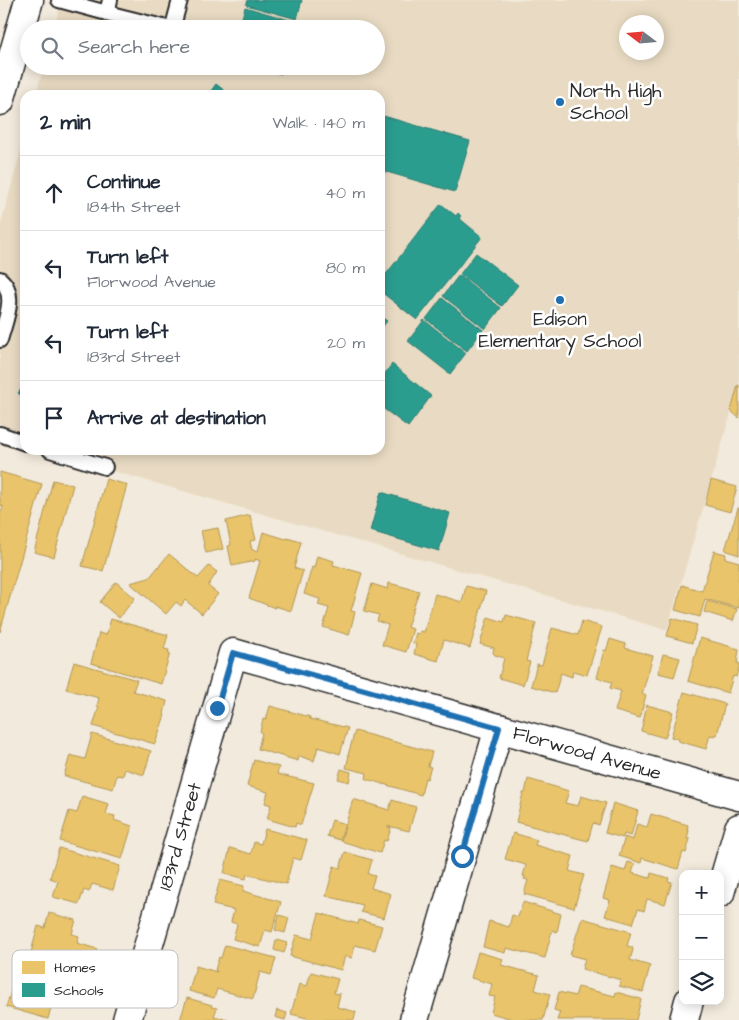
<!DOCTYPE html>
<html lang="en">
<head>
<meta charset="utf-8">
<style>
	body { margin:0; font-family:"Architects Daughter",sans-serif; background:#f6f6f7; color:#1f2937 }
	.controls { position:absolute; right:15px; bottom:15px; display:grid; overflow:hidden; border-radius:10px; box-shadow:0 2px 12px #0003 }
	.controls button { width:45px; height:45px; display:grid; place-items:center; padding:0; border:0; border-bottom:1px solid #e0e1e3; background:#fff; color:#1f2937; font:25px sans-serif }
	.compass { position:absolute; left:619px; top:15px; width:45px; height:45px; border-radius:50%; background:#fff; box-shadow:0 2px 12px #0003; rotate:286deg }
	.stop { position:absolute; width:15px; height:15px; margin:-11px; border:4px solid #1f6fb2; border-radius:50%; background:#fff }
	.stop.end { background:#1f6fb2; border-color:#fff; box-shadow:0 1px 5px #0008 }
	.list { margin:0; padding:0; list-style:none }
	h2 { display:flex; justify-content:space-between; align-items:center; height:65px; margin:0; padding:0 20px; font-size:21px }
	h2 small { font-size:16px; font-weight:400; color:#747a83 }
	.list li { display:grid; grid-template-columns:32px 1fr auto; gap:15px; align-items:center; box-sizing:border-box; height:75px; padding:0 20px; border-top:1px solid #e0e1e3 }
	.list b { display:block; font-size:19px; white-space:nowrap }
	.list p { margin:0; font-size:16px; white-space:nowrap; color:#747a83 }
	.list em { font-size:16px; font-style:normal; color:#747a83 }
	.icon { flex:none; width:28px; height:28px; fill:none; stroke:currentColor; stroke-width:2; stroke-linecap:round; stroke-linejoin:round }
	.map { position:relative; flex:none; width:739px; height:1020px; overflow:hidden }
	.search { position:absolute; background:#fff; box-shadow:0 2px 12px #0003; left:20px; top:20px; width:365px; height:55px; display:flex; align-items:center; gap:12px; box-sizing:border-box; padding:0 18px; border-radius:28px; color:#747a83; font-size:19px }
	.panel { position:absolute; background:#fff; box-shadow:0 2px 12px #0003; left:20px; top:90px; width:365px; height:365px; border-radius:15px }
	.map>svg:first-child { display:block }
	.built { fill:#e9dbc3; fill-rule:evenodd }
	.homes { fill:#e9c46a; stroke:#b09657 }
	.schools { fill:#2a9d8f; stroke:#2a7b71 }
	.lines { fill:none; stroke-linecap:round; stroke-linejoin:round }
	.service-casing { stroke:#2b2b2b; stroke-width:18 }
	.minor-casing { stroke:#2b2b2b; stroke-width:31 }
	.secondary-casing { stroke:#2b2b2b; stroke-width:31 }
	.service { stroke:#fff; stroke-width:14 }
	.minor { stroke:#fff; stroke-width:28 }
	.secondary { stroke:#fff; stroke-width:28 }
	.route { stroke:#1f6fb2; stroke-width:6 }
	.poi-dot { fill:#1f6fb2; stroke:#fff; stroke-width:2 }
	.labels { text-anchor:middle; dominant-baseline:central; stroke-width:5; stroke-linejoin:round; paint-order:stroke }
	.poi-label { font-size:19px; fill:#2b2b2b; stroke:#fff; text-anchor:start }
	.street-label { font-size:19px; fill:#2b2b2b; stroke:#fff }
	.key { fill:#fff; stroke:#bfbfbf; stroke-width:1 }
	.key-label { font-size:14px; fill:#2b2b2b }
</style>
</head>
<body>
<div class="map">
<svg width="739" height="1020" viewBox="0 0 739 1020">
	<rect width="100%" height="100%" fill="#f2eadc"/>
	<filter id="ink" filterUnits="userSpaceOnUse"><feTurbulence type="fractalNoise" baseFrequency=".02" numOctaves="2"/><feDisplacementMap in="SourceGraphic" scale="10" xChannelSelector="R" yChannelSelector="G"/><feConvolveMatrix kernelMatrix="1 2 1 2 8 2 1 2 1" color-interpolation-filters="sRGB"/></filter>
	<g filter="url(#ink)">
		<!-- built -->
		<g class="built">
			<path d="M62 0H739V386L667 630 40 450H380V95H36L44 66H376V29H54ZM626 22H656V52H626Z"/>
			<path d="M25 136V446L0 439V227Z"/>
		</g>
		<!-- homes -->
		<g class="homes">
			<path d="M738 385H739V418L731 411Z"/>
			<path d="M0 472 42 484 0 632V515L3 506 0 505Z"/>
			<path d="M106 479 127 485 103 571 82 566Z"/>
			<path d="M53 480 73 485 54 557 34 552Z"/>
			<path d="M711 480 737 487 730 512 705 505Z"/>
			<path d="M738 508H739V555L725 550Z"/>
			<path d="M250 515 256 540 250 541 252 550 258 551 263 532 286 539 287 538 301 542 294 568 303 571 291 611 275 606V608L249 598 260 561 255 559V561L232 566 228 546 231 545 226 521Z"/>
			<path d="M218 528 223 549 206 553 201 531Z"/>
			<path d="M714 551 726 554 725 558 739 562V608L705 599 700 617 675 610 682 585 702 591Z"/>
			<path d="M169 554 198 578 209 566 217 572 208 586 218 594 202 614 185 600 181 606 176 602 166 614 130 583 149 578Z"/>
			<path d="M317 556 334 561 333 565 362 573 351 611 355 612 349 635 323 627 329 608 318 605 320 599 304 594 312 567 314 568Z"/>
			<path d="M116 582 135 598 119 618 100 602Z"/>
			<path d="M389 583 419 591 407 627 413 629 406 652 382 645 388 625 377 621 379 615 364 611 372 584 388 589Z"/>
			<path d="M466 586 486 591 470 648 444 640 438 661 414 654 416 644 413 643 416 633 419 634 420 631 424 632 435 594 462 602Z"/>
			<path d="M707 601 737 609 733 621 704 612Z"/>
			<path d="M506 615 536 623 526 661 530 662 523 685 499 678 504 658 495 655 493 653 494 648 480 644 488 617 504 622Z"/>
			<path d="M672 618 697 625 692 643 667 636Z"/>
			<path d="M111 619 168 635 164 649 169 650 168 653H170L161 684 91 663 99 633 106 635Z"/>
			<path d="M582 621 602 627 587 675 573 671 572 677 561 673 555 693 531 686 537 664 542 665 552 628 578 635Z"/>
			<path d="M700 638 739 649 737 663H739V667L736 677 733 676 728 693 688 681Z"/>
			<path d="M610 639 626 644 625 648 653 656 642 694 646 695 640 718 615 711 621 691 610 688 612 682 597 678 604 650 606 651Z"/>
			<path d="M663 654 680 658 674 677 658 673Z"/>
			<path d="M74 662 137 680 133 691 167 701 164 714 165 715 155 744 93 726 99 707 97 706 99 698 66 689Z"/>
			<path d="M684 692 725 704 717 735 715 734V736L710 735 706 749 678 741 679 739 671 737Z"/>
			<path d="M647 705 673 712 665 738 641 731Z"/>
			<path d="M270 706 310 717V719L348 728 340 754 318 747 314 761 299 756 298 761 258 749 262 733 260 732 263 719 266 720Z"/>
			<path d="M355 731 432 752 428 766 431 767 427 779 425 778 421 795 366 779 367 773 346 768 349 755H348Z"/>
			<path d="M92 734 151 751 144 775 125 769 123 776 117 775 113 789 64 776 70 755 85 759Z"/>
			<path d="M254 760 279 767 277 774 314 783 301 825 296 823 295 827 267 819 271 805 265 803 268 792 247 786Z"/>
			<path d="M341 769 351 772 349 782 338 779Z"/>
			<path d="M528 779 569 791 565 803 578 806 581 796 606 803 599 825 593 823 588 841 516 822 523 793H525Z"/>
			<path d="M82 796 109 804 106 814 115 816 114 820 132 826 122 859 60 841 69 811 77 813Z"/>
			<path d="M353 799 389 810 392 800 416 807 409 831 388 826V827L391 828 387 841 384 840 380 853 341 841Z"/>
			<path d="M613 803 638 811 631 836 624 834 623 838 605 833Z"/>
			<path d="M651 814 688 825 687 830H689L687 839H690L686 853 683 852 678 869 642 858 641 863 619 856 625 837 633 840 637 824 647 827Z"/>
			<path d="M332 820 345 824 340 840 327 836Z"/>
			<path d="M265 829 307 840 301 860 293 858 286 884 247 874 246 879 224 873 230 848 251 854 254 842 261 844Z"/>
			<path d="M513 833 537 840 535 845 573 856 569 871 584 875 574 908 524 894 528 880 524 879 525 876H523L526 865 505 859Z"/>
			<path d="M59 848 120 866 113 890 92 884 89 892 84 890 79 904 53 897 58 881 50 878Z"/>
			<path d="M345 852 372 860 368 874 375 876 371 888 391 894 384 918 361 912 363 905 326 896 334 866 340 868Z"/>
			<path d="M628 862 635 864 632 873 650 878 651 873 669 878 668 881 672 882 665 904 647 899 644 911 638 909 633 924 605 916 610 900 603 898 612 867 625 871Z"/>
			<path d="M220 880 244 886 243 891 281 902 272 932 265 930 260 947 233 939 237 924 231 922 234 910 213 905Z"/>
			<path d="M523 902 561 914 557 932 552 930 545 958 506 948 505 953 483 947 489 921 509 927 512 915 518 917Z"/>
			<path d="M49 913 76 920 72 934 79 936 77 943 97 949 91 973 30 956 38 926 45 928Z"/>
			<path d="M319 913 358 924 359 920 382 926 375 950 355 945 352 958 345 956 341 970 290 956 296 935 312 939Z"/>
			<path d="M279 915 289 918 285 933 275 930Z"/>
			<path d="M582 918 631 932 627 946 632 947 633 950 630 960 650 966 643 992 619 986 621 980 582 969 585 959 570 955Z"/>
			<path d="M276 940 287 943 284 953 274 950Z"/>
			<path d="M225 945 276 958 271 975 260 972 253 999 217 989 214 998 189 991 196 966 217 972V971L215 970 219 957 221 958Z"/>
			<path d="M478 952 503 959 501 965 539 975 535 990 550 994 543 1020H516L491 1013 495 997 489 996 492 984 471 978Z"/>
			<path d="M27 962 87 980 80 1004 60 998 58 1005 52 1003 48 1019 6 1007 12 988 19 990Z"/>
			<path d="M311 972 338 979 334 993 340 994 337 1007 356 1012 354 1020H315L291 1014 299 984 307 986Z"/>
			<path d="M578 987 615 996 616 992 641 999 636 1020H557L560 1012 554 1010 559 992 575 996Z"/>
			<path d="M187 998 212 1005 211 1007 217 1008 214 1016 228 1020H180Z"/>
			<path d="M277 1010 287 1013 285 1020 275 1017Z"/>
		</g>
		<!-- schools -->
		<g class="schools">
			<path d="M248 0H302L297 19 246 5Z"/>
			<path d="M245 7 296 22 294 29H239Z"/>
			<path d="M251 66H283L281 74Z"/>
			<path d="M216 84 230 95H208Z"/>
			<path d="M380 115 470 141 455 192 380 170Z"/>
			<path d="M441 204 456 216 458 213 461 216 459 218 482 237 417 320 380 291V282Z"/>
			<path d="M476 253 518 285 502 306 460 274Z"/>
			<path d="M459 275 501 308 485 329 443 296Z"/>
			<path d="M442 298 483 330 467 351 426 319Z"/>
			<path d="M380 316 387 321 380 330Z"/>
			<path d="M424 320 466 353 450 374 408 341Z"/>
			<path d="M392 364 431 396 408 427 380 406V380Z"/>
			<path d="M25 384V399L18 393Z"/>
			<path d="M381 492 450 513 439 551 370 531Z"/>
		</g>
		<g class="lines">
			<defs>
				<g id="service">
					<path d="M59 0 107 13 110 0"/>
					<path d="M107 13 167 28 173 26 180 0"/>
					<path d="M0 279C18 294 5 321 0 340"/>
					<path d="M0 434 25 443"/>
					<path d="M50 450 105 467"/>
				</g>
				<g id="minor">
					<path d="M720 893 739 828"/>
					<path id="s1" d="M127 1020 233 653 739 796"/>
					<path d="M414 1020 499 728"/>
					<path d="M684 1020 689 1001"/>
				</g>
				<path id="secondary" d="M0 101 29 0"/>
			</defs>
			<!-- service casing -->
			<use href="#service" class="service-casing"/>
			<!-- minor casing -->
			<use href="#minor" class="minor-casing"/>
			<!-- secondary casing -->
			<use href="#secondary" class="secondary-casing"/>
			<!-- service -->
			<use href="#service" class="service"/>
			<!-- minor -->
			<use href="#minor" class="minor"/>
			<!-- secondary -->
			<use href="#secondary" class="secondary"/>
		</g>
	</g>
	<g class="lines" filter="url(#ink)">
		<!-- route -->
		<path class="route" d="M217 708 233 653 499 728 462 856"/>
	</g>
	<!-- markers -->
	<g class="poi-dot">
		<circle cx="560" cy="102" r="5"/>
		<circle cx="560" cy="300" r="5"/>
	</g>
	<g class="labels">
		<!-- poi labels -->
		<g class="poi-label">
			<text x="570" y="91">North High<tspan x="570" dy="22">School</tspan></text>
			<text x="560" y="319" text-anchor="middle">Edison<tspan x="560" dy="22">Elementary School</tspan></text>
		</g>
		<!-- street labels -->
		<g class="street-label">
			<text stroke="none"><textPath href="#s1" startOffset="750">Florwood Avenue</textPath></text>
			<text stroke="none"><textPath href="#s1" startOffset="191">183rd Street</textPath></text>
		</g>
	</g>
	<!-- legend -->
	<rect x="12" y="950" width="166" height="58" rx="8" class="key"/>
	<rect x="22" y="961" width="23" height="13" fill="#e9c46a"/>
	<rect x="22" y="983" width="23" height="14" fill="#2a9d8f"/>
	<g class="key-label">
		<text x="54" y="972">Homes</text>
		<text x="54" y="995">Schools</text>
	</g>
</svg>
<div class="controls">
<button>+</button>
<button>−</button>
<button><svg class="icon" aria-label="layers" viewBox="0 0 24 24"><path d="M12 4l9 5-9 5-9-5zM3 14l9 5 9-5"/></svg></button>
</div>
<svg class="compass" viewBox="-18 -18 36 36"><path d="M0-13l5 13h-10z" fill="#e53935"/><path d="M0 13l5-13h-10z" fill="#747a83"/></svg>
<div class="stop" style="left:462px;top:856px"></div>
<div class="stop end" style="left:217px;top:708px"></div>
<div class="search"><svg class="icon" aria-label="search" viewBox="0 0 24 24"><circle cx="10" cy="10" r="6"/><path d="M15 15l6 6"/></svg>Search here</div>
<section class="panel">
<h2>2 min<small>Walk · 140 m</small></h2>
<ul class="list">
<li><svg class="icon" aria-label="ahead" viewBox="0 0 24 24"><path d="M12 20V5M6 11l6-6 6 6"/></svg><div><b>Continue</b><p>184th Street</p></div><em>40 m</em></li>
<li><svg class="icon" aria-label="left" viewBox="0 0 24 24"><path d="M17 20v-9H6M10 6l-5 5 5 5"/></svg><div><b>Turn left</b><p>Florwood Avenue</p></div><em>80 m</em></li>
<li><svg class="icon" aria-label="left" viewBox="0 0 24 24"><path d="M17 20v-9H6M10 6l-5 5 5 5"/></svg><div><b>Turn left</b><p>183rd Street</p></div><em>20 m</em></li>
<li><svg class="icon" aria-label="arrive" viewBox="0 0 24 24"><path d="M6 21V4h12l-3 4 3 4H6"/></svg><div><b>Arrive at destination</b></div></li>
</ul>
</section>
</div>
</body>
</html>
